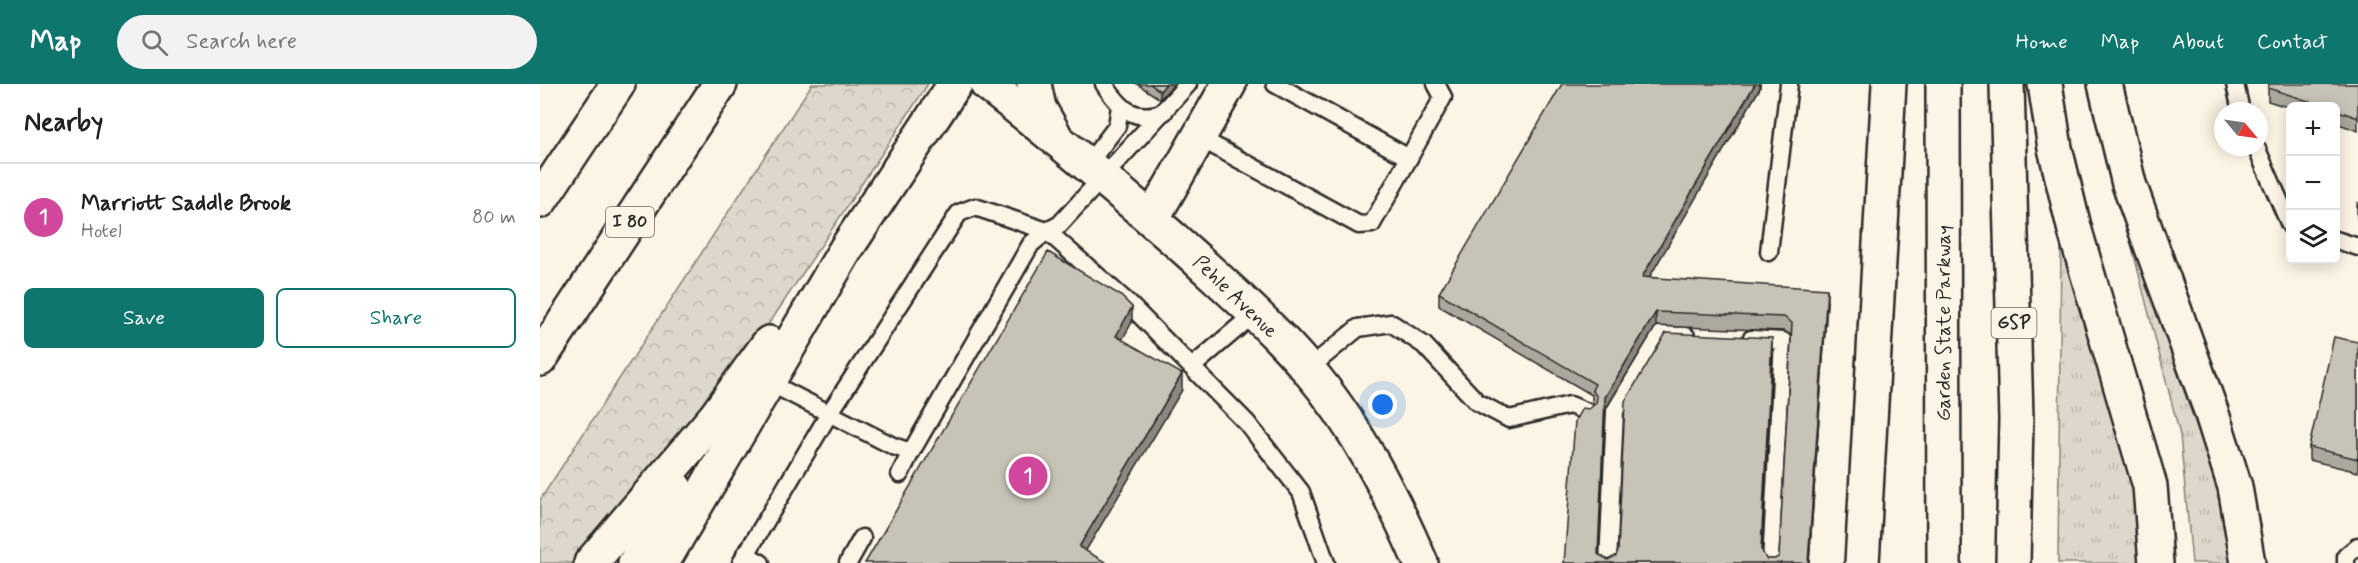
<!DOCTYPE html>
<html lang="en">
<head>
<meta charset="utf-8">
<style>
	body { margin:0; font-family:Mynerve,sans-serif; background:#f2f2f2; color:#202124 }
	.controls { position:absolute; right:18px; top:18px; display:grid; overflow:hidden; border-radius:9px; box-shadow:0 3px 15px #0003 }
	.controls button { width:54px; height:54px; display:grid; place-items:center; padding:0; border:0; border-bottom:2px solid #e0e0e0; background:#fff; color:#202124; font:30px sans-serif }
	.compass { position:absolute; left:1674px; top:18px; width:54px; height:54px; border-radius:50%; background:#fff; box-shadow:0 3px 15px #0003; rotate:119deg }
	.you { position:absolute; left:843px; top:321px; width:21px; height:21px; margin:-15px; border:4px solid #fff; border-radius:50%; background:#1a73e8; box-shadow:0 0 0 9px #1a73e833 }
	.badge { display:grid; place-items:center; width:39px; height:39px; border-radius:50%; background:#0f766e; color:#fff; font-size:20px; font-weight:700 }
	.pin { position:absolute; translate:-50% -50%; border:3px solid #fff; box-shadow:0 2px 6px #0006 }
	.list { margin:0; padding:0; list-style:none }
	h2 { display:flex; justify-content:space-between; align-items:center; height:78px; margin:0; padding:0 24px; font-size:26px }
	h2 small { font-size:20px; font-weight:400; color:#757577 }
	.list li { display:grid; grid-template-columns:39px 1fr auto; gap:18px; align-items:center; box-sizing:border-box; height:108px; padding:0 24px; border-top:2px solid #e0e0e0 }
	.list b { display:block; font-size:22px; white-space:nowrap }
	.list p { margin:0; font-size:20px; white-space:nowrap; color:#757577 }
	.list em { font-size:20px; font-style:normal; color:#757577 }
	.actions { display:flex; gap:12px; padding:18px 24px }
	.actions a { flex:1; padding:14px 0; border:2px solid #0f766e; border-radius:9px; text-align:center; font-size:21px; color:#0f766e }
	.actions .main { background:#0f766e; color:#fff }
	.icon { flex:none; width:33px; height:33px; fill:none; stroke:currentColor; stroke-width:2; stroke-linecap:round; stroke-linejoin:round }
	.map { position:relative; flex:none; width:1818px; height:479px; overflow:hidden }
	header { display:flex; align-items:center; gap:36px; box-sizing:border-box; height:84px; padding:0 30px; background:#0f766e; color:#fff }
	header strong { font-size:28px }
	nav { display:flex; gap:33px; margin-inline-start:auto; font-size:21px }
	.search { width:420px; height:54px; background:#f2f2f2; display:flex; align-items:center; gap:15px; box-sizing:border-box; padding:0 21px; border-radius:33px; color:#757577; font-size:22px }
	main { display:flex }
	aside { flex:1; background:#fff }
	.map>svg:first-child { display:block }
	.grass { fill:url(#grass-tufts); stroke:#84827a; stroke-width:1.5 }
	.forest { fill:url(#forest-crowns); stroke:#84827a; stroke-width:1.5 }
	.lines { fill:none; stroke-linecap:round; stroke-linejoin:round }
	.service-casing { stroke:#2b2b2b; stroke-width:21 }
	.minor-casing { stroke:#2b2b2b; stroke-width:38 }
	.tertiary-casing { stroke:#2b2b2b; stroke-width:38 }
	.motorway-casing { stroke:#2b2b2b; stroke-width:38 }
	.service { stroke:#fcf5e5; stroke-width:16 }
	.minor { stroke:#fcf5e5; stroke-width:33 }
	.tertiary { stroke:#fcf5e5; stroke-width:33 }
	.motorway { stroke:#fcf5e5; stroke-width:33 }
	.wall { fill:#aca89d; stroke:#2b2b2b; stroke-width:1.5; fill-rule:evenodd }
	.shaded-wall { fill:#8c8880; stroke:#2b2b2b; stroke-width:1.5 }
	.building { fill:#c8c3b7; stroke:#2b2b2b; stroke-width:1.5; fill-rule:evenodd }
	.labels { text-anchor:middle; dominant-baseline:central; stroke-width:5; stroke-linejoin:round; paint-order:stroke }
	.shield { fill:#fcf5e5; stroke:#6a6863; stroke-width:1.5 }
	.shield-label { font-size:18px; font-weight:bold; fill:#2b2b2b }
	.street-label { font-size:20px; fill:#2b2b2b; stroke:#fcf5e5 }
</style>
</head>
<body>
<header>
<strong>Map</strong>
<div class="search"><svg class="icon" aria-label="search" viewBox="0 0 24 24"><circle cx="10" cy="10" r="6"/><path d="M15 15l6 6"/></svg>Search here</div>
<nav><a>Home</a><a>Map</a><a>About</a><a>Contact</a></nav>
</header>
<main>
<aside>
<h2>Nearby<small></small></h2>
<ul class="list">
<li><span class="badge" style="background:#d1479c">1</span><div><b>Marriott Saddle Brook</b><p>Hotel</p></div><em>80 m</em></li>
</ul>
<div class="actions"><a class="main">Save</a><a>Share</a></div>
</aside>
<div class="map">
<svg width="1818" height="479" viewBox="0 0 1818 479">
	<defs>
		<pattern id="grass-tufts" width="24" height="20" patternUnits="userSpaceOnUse" patternTransform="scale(1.5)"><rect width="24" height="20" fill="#ded8ca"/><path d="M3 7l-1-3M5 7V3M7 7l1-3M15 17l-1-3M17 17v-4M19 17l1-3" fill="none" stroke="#bfbaae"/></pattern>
		<pattern id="forest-crowns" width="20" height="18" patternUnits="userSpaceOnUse" patternTransform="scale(1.5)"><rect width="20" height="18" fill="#ded8ca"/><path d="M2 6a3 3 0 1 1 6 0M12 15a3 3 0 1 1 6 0" fill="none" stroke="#bfbaae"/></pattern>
	</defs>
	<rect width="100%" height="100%" fill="#fcf5e5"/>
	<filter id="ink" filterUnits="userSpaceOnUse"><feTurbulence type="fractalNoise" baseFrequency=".0167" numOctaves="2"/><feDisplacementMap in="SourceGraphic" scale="12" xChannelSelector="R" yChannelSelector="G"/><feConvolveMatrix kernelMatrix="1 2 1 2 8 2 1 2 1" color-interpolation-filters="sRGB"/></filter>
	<g filter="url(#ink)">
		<!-- grass -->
		<g class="grass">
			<path d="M1587 144 1691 441V479H1652L1640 351Z"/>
			<path d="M1521 156 1601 429 1605 479H1518Z"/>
		</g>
		<!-- forest -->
		<path class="forest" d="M272 0H388L233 234 59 460 38 479H0V416Z"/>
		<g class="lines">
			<defs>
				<g id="service">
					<path d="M564 0C580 24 593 39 624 28"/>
					<path d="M735 0 869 74"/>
					<path d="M1695 0 1701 27"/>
					<path d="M658 53 819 141 832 140 903 13 896 0"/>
					<path d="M1716 63 1750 141"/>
					<path d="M548 80 577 42 580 22"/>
					<path d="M1796 156 1818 163"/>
					<path d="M1229 168 1249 0"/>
					<path d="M1211 255 1243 257 1231 479"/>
					<path d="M652 283 715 229"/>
					<path d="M768 285 818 244 851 239 884 261 937 318 969 335 1030 321 1047 328"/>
					<path d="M224 296 353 362 371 368 491 160 507 147 519 141 648 0"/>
					<path d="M360 390 371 368"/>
					<path d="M205 470 221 479"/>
					<path d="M201 479 289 330 419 129 435 123 507 147 587 218 707 339 761 408 786 479"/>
					<path d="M308 479 322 454"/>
					<path d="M1068 479 1075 327 1120 251 1146 252"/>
					<path d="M1806 479V472L1818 462"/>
				</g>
				<path id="minor" d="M612 135 689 0"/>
				<g id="tertiary">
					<path d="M447 0C518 55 586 112 653 172 692 208 732 243 767 284 816 341 851 410 881 479"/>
					<path d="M494 0 499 24 514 50"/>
				</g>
				<g id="motorway">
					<path d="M1403 0 1404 479"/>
					<path d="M1467 0 1476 335 1473 479"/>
					<path d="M1505 0 1515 64 1535 147 1610 402 1616 479"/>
					<path d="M1565 0 1589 100 1671 327 1695 403 1708 479"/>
					<path d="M0 117 78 0"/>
					<path d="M0 275 180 0"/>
					<path d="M51 479 176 332 229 259"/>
					<path d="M95 479 135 404"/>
					<path d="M122 479 306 165 415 0"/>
					<path d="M1322 479 1349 0"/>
				</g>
			</defs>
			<!-- service casing -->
			<use href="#service" class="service-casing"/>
			<!-- minor casing -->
			<use href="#minor" class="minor-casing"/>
			<!-- tertiary casing -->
			<use href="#tertiary" class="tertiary-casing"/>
			<!-- motorway casing -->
			<use href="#motorway" class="motorway-casing"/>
			<!-- service -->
			<use href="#service" class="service"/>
			<!-- minor -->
			<use href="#minor" class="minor"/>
			<!-- tertiary -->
			<use href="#tertiary" class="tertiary"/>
			<!-- motorway -->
			<use href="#motorway" class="motorway"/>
		</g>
		<!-- wall -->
		<g class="wall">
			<path d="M597 0H634L620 15Z"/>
			<path d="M1220 0V4L1109 193 1287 218 1269 479H1024L1049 325 1054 321 1052 319V311L899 222V209ZM1116 242 1244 247 1251 251 1239 472 1235 475H1226L1221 466 1232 267 1076 472 1068 476 1059 470 1065 326Z"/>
			<path d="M1818 0V47L1796 39V22H1750V24L1728 17V4Z"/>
			<path d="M1818 118V134H1817V121Z"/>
			<path d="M1818 258V388L1769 376V363Z"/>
		</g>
		<!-- shaded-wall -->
		<g class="shaded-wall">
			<path d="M626 0H634L620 15V7Z"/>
			<path d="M1215 0H1220V4L1102 206V193Z"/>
			<path d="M1287 205V218L1269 479H1268Z"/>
			<path d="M592 223V238L576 267V252Z"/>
			<path d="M1116 228V242L1065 326 1059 479 1065 313Z"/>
			<path d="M1232 254V267L1221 478V465Z"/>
			<path d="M642 290V306L539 478V463Z"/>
		</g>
		<!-- building -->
		<g class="building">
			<path d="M610 0H626L620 7Z"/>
			<path d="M1022 0H1215L1102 193 1287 205 1268 479H1024L1035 337 1042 324 1049 325 1056 319 1057 313 1052 306 1055 300 899 209ZM1116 228 1244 233 1252 239 1239 472 1235 475H1226L1221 465 1232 254 1126 249 1085 317 1078 466 1076 472 1068 476 1058 470 1065 313Z"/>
			<path d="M1729 0H1818V34L1796 26V22H1784L1728 4Z"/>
			<path d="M508 168 580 211 592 223 576 252 642 290 539 463 567 479H325Z"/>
			<path d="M1794 253 1818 258V375L1769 363Z"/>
		</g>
	</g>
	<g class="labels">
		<!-- shield labels -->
		<g class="shield">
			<rect x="66" y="123" width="48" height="30" rx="4.5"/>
			<rect x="1451.5" y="224" width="45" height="30" rx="4.5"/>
		</g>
		<g class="shield-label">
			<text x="90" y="138">I 80</text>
			<text x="1474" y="239">GSP</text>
		</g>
		<!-- street labels -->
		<g class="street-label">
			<text transform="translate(695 213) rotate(44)">Pehle Avenue</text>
			<text transform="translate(1404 239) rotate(-90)">Garden State Parkway</text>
		</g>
	</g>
</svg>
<div class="controls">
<button>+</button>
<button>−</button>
<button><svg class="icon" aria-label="layers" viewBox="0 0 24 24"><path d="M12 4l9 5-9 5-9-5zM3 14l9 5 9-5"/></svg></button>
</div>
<svg class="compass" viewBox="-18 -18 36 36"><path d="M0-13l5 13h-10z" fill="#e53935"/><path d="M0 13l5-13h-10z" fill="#757577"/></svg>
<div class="you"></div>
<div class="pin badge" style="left:488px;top:392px;background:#d1479c">1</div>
</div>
</main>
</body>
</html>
